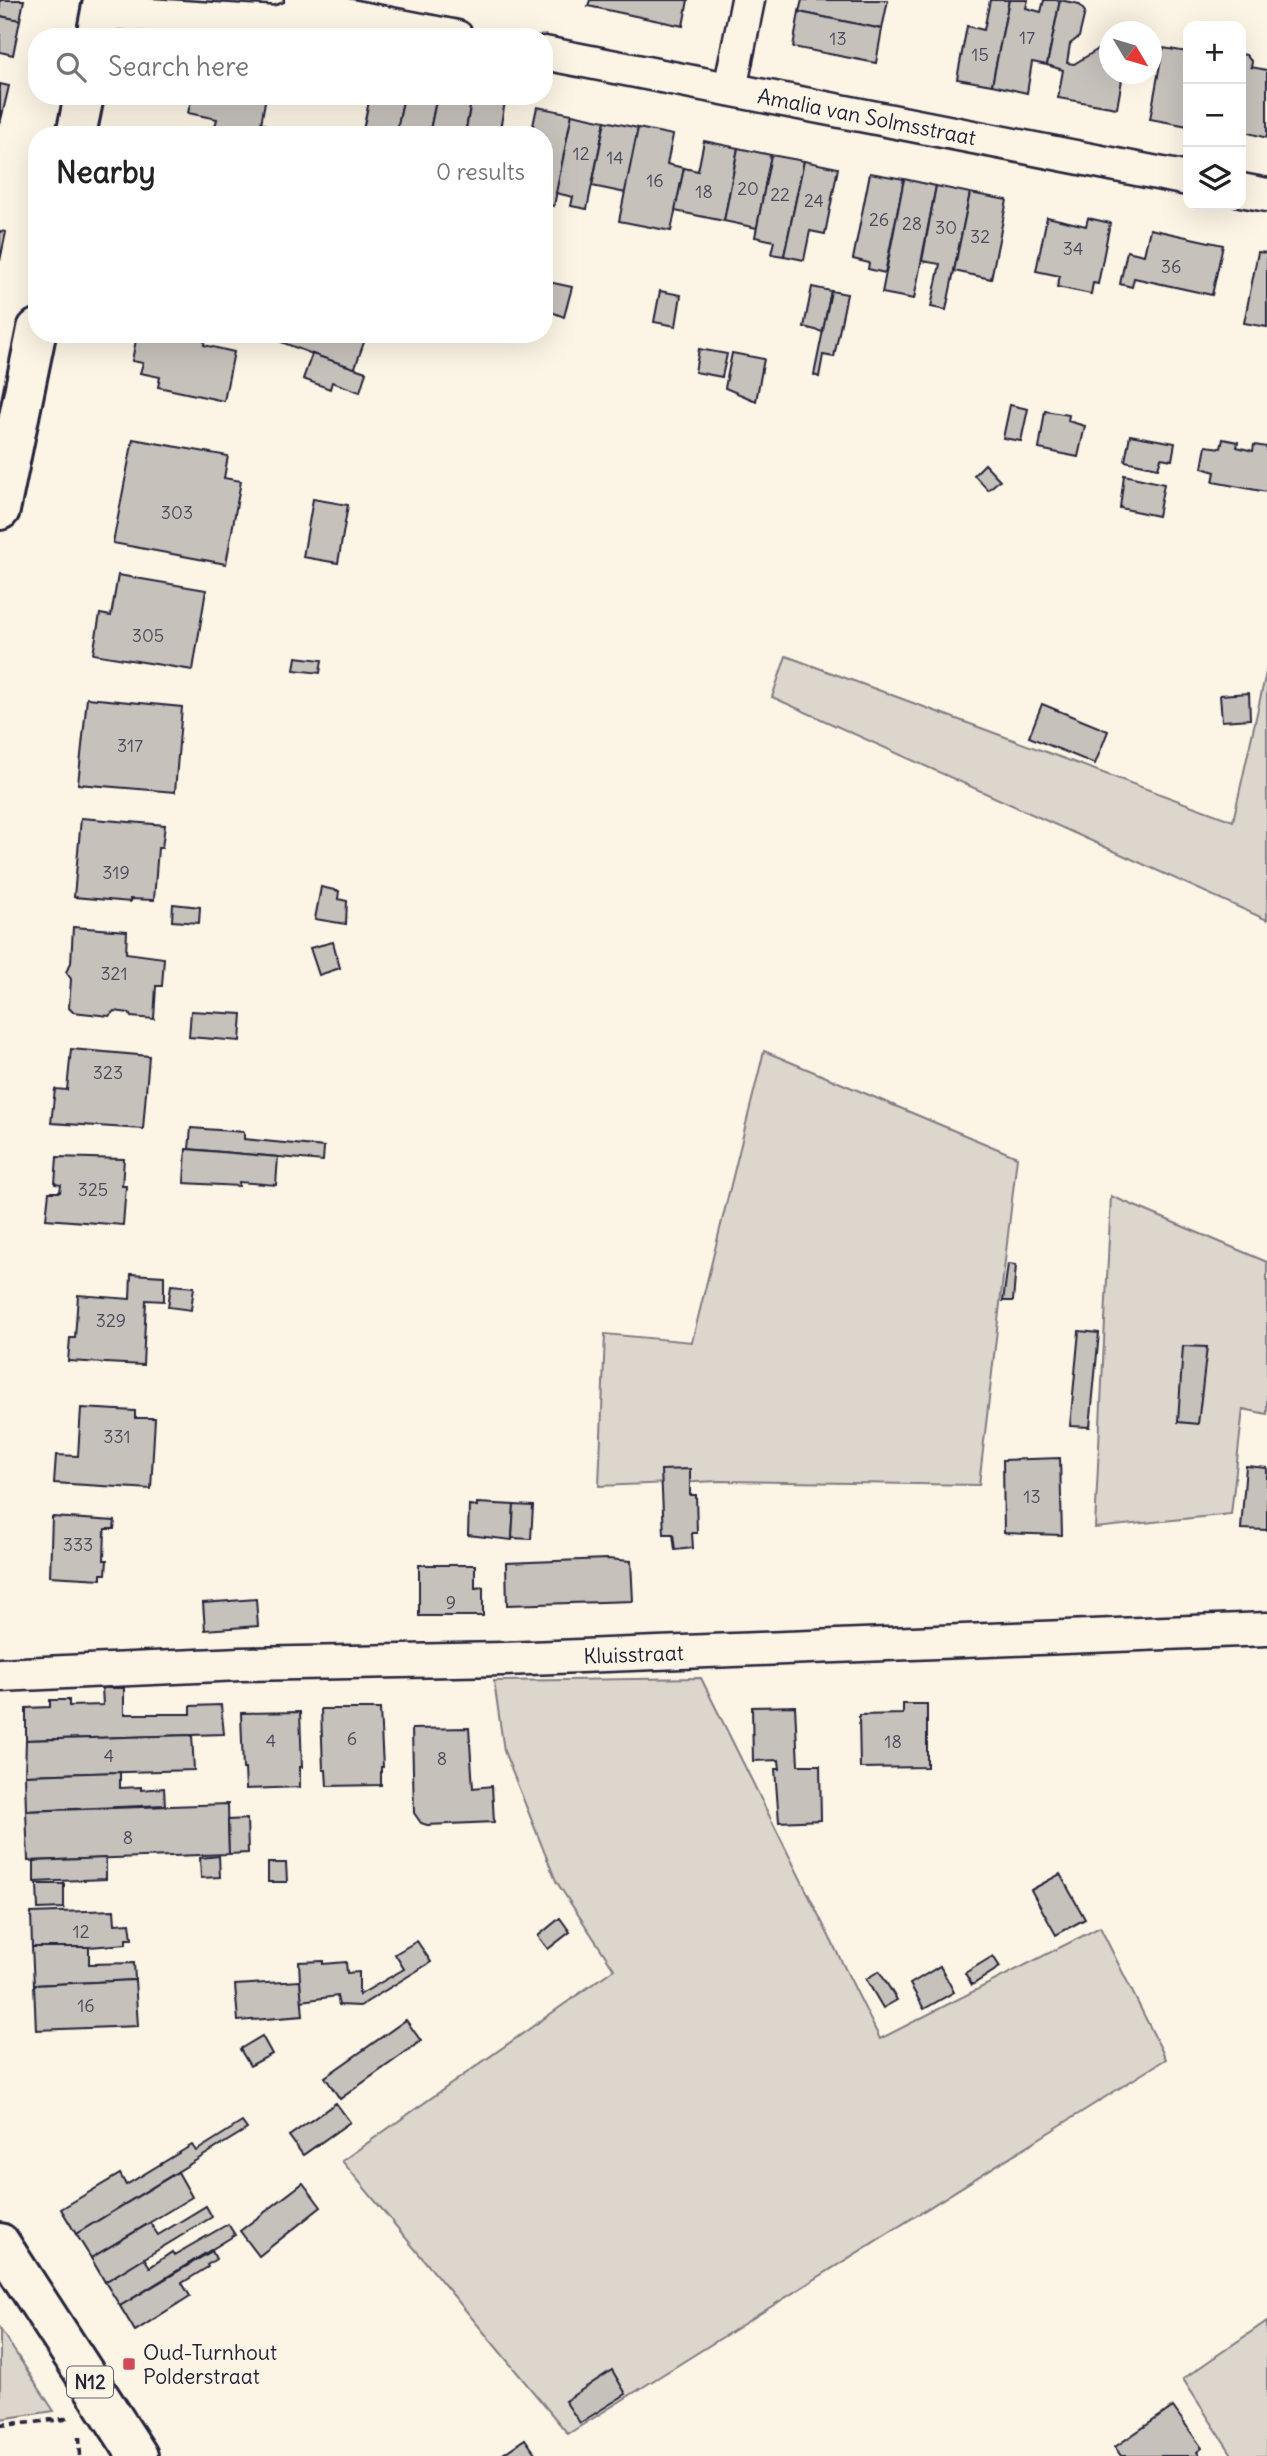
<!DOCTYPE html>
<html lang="en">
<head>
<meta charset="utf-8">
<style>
	body { margin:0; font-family:Delius,sans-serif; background:#f6f6f6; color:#222 }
	.controls { position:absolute; right:21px; top:21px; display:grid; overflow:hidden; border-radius:14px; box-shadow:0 7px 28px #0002 }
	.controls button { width:63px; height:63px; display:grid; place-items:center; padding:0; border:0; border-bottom:2px solid #e0e0e0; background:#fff; color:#222; font:35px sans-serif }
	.compass { position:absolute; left:1099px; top:21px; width:63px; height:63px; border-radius:50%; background:#fff; box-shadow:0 7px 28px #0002; rotate:128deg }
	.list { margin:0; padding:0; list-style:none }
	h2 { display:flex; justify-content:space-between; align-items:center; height:91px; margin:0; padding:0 28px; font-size:30px }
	h2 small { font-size:23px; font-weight:400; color:#767676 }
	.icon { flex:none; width:38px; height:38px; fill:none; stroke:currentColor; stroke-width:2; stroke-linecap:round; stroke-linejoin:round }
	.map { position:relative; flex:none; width:1267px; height:2456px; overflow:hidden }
	.search { position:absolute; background:#fff; box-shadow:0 7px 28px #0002; left:28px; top:28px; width:525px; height:77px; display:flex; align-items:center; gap:18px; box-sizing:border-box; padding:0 24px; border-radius:28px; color:#767676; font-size:26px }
	.panel { position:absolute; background:#fff; box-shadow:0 7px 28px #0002; left:28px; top:126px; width:525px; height:217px; border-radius:28px }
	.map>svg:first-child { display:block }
	.green { fill:#dcd6cc; stroke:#7f7c84; stroke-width:2 }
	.building { fill:#c6c1bb; stroke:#22223b; stroke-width:2 }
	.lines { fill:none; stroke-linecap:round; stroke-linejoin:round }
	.street-casing { stroke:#22223b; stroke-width:37 }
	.primary-casing { stroke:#22223b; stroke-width:44 }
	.path { stroke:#22223b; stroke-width:4.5; stroke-dasharray:7 5; stroke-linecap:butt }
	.street { stroke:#fcf5e5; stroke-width:32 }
	.primary { stroke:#fcf5e5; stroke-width:38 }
	.poi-dot { fill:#d1495b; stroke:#fcf5e5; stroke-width:2.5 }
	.labels { text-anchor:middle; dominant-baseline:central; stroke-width:5; stroke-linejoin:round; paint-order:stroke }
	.number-label { font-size:18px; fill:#4b4a5b }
	.shield { fill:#fcf5e5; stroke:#63616e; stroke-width:2 }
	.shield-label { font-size:19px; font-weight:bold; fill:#22223b }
	.street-label { font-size:21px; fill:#22223b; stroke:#fcf5e5 }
	.poi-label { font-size:21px; fill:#22223b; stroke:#fcf5e5; text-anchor:start }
</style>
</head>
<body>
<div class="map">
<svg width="1267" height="2456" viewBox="0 0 1267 2456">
	<rect width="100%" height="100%" fill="#fcf5e5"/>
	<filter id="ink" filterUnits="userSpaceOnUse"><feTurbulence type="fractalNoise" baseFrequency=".0143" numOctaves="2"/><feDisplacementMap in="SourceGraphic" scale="14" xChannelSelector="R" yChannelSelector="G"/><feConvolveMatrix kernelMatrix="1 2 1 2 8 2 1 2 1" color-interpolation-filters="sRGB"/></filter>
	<g filter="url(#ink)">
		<!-- green -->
		<g class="green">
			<path d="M786 656 1233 821 1267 668V920L772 697Z"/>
			<path d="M764 1051 1017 1157 979 1485 720 1481 599 1486 605 1334 692 1342Z"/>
			<path d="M1111 1196 1267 1262V1414L1243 1409 1231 1514 1095 1528Z"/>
			<path d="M701 1678 880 2039 1100 1927 1166 2059 568 2434 342 2161 614 1969 556 1881 504 1751 494 1681Z"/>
			<path d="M1267 2321V2456H1233L1183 2379Z"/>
			<path d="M0 2329 54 2411 0 2419Z"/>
		</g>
		<!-- building -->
		<g class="building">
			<path d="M0 0H24L20 20 0 16Z"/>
			<path d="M590 0H688L683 26 588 6Z"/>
			<path d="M802 0H888L882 29 799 12Z"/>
			<path d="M990 0H1009L992 85 957 79 967 26 984 30Z"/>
			<path d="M1009 0H1028L1026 8 1041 12 1044 0H1060L1047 65 1032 62 1027 93 992 85Z"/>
			<path d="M1060 0 1079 4 1085 12 1079 37 1070 44 1067 63 1074 64 1110 42V74H1123L1117 108 1058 98 1063 70 1047 65Z"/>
			<path d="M799 12 882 29 876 63 793 47Z"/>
			<path d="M0 16 20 20 13 55 0 52Z"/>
			<path d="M1163 48 1188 52V126L1150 119Z"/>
			<path d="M1241 54 1246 55 1252 62 1251 67 1267 70V138L1241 131Z"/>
			<path d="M0 84 9 86 0 124Z"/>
			<path d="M192 96H266L261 124H265L263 135H213L217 119 188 113Z"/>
			<path d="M370 96H404L396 135H362Z"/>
			<path d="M404 96H437L429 135H396Z"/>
			<path d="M437 96H472L465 135H429Z"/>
			<path d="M472 96 505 102 499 135H465Z"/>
			<path d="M537 107 572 114 554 206 544 204V135H531Z"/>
			<path d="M572 114 605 121 587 209 571 206 573 197 556 193Z"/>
			<path d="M605 121 638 128 626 193 592 186Z"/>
			<path d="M638 128 673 135 667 164 684 168 671 231 619 221Z"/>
			<path d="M704 141 738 148 724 221 675 211 684 168 698 171Z"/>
			<path d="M738 148 771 155 757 228 724 221Z"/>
			<path d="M771 155 804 161 784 256 771 254 774 241 755 237Z"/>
			<path d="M804 161 838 168 825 234 810 231 804 260 784 256Z"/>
			<path d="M870 173 904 179 885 273 868 269 869 263 853 259Z"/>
			<path d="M904 179 936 186 914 299 882 293Z"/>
			<path d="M936 186 970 193 946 310 931 307 940 264 922 261Z"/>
			<path d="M970 193 1007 200 991 279 954 271Z"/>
			<path d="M1047 217 1086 226 1088 218 1110 223 1098 284 1093 283 1091 294 1057 287 1060 276 1036 271Z"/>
			<path d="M1150 229 1223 245 1212 295 1134 278 1132 287 1120 284 1127 251 1144 255Z"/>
			<path d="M0 231 6 232 0 261Z"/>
			<path d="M1258 252 1267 253V327L1244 323Z"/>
			<path d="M544 281 572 287 564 317 544 309Z"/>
			<path d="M812 287 831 291 823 332 804 327Z"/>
			<path d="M660 291 681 295 676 326 654 322Z"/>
			<path d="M831 291 847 294 834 357 823 355 819 377 814 375Z"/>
			<path d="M137 334H178L205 340 204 345 234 352 224 401 158 387 160 377 140 373 143 363 132 361Z"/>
			<path d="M284 334H367L354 370 281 342Z"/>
			<path d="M699 349 727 354 722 377 695 372Z"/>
			<path d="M732 353 764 359 756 401 725 388Z"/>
			<path d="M312 354 366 372 360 392 332 382 330 389 303 379Z"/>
			<path d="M1010 405 1028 409 1021 441 1003 438Z"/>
			<path d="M1045 411 1069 415 1068 421 1085 426 1078 457 1039 449Z"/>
			<path d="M1130 435 1175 443 1172 460 1161 458 1158 468 1125 461Z"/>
			<path d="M133 439 228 456 224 478 241 481 226 564 113 543Z"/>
			<path d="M1223 439 1238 442 1237 447 1253 451 1254 445 1267 447V492L1213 482 1215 472 1202 468 1206 446 1221 448Z"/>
			<path d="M985 464 1000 480 988 490 974 475Z"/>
			<path d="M1124 475 1164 484 1158 516 1120 508Z"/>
			<path d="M313 499 348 505 338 563 303 557Z"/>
			<path d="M118 575 206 590 193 670 93 654 100 614 111 616Z"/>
			<path d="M296 657 322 660 320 673 294 670Z"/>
			<path d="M1249 693 1250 719 1222 721 1220 695Z"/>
			<path d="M87 698 182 707 175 792 78 784Z"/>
			<path d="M1042 704 1108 731 1095 764 1029 737Z"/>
			<path d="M81 818 165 825 162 848H158L154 900 130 899V902L74 897Z"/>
			<path d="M321 887 339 891 338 899 347 901 346 924 315 919Z"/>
			<path d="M173 904 200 907 199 923 172 921Z"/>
			<path d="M73 927 127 931 126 953 164 958 162 986H156L154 1019 131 1017 129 1013 114 1011 109 1016 73 1012 69 1008 71 979 66 972 71 963Z"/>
			<path d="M333 942 340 968 319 975 310 948Z"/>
			<path d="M191 1011 242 1014 240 1041 189 1037Z"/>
			<path d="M71 1049 149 1056 143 1129 51 1123 55 1089 67 1090Z"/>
			<path d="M191 1128 244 1132V1139L324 1147 323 1161 189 1149Z"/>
			<path d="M186 1149 278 1157 276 1185 239 1182V1186L184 1183Z"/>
			<path d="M57 1157 124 1159 122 1186H126L123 1225 46 1219 49 1192H60L61 1185 55 1184Z"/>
			<path d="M1008 1264 1016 1265 1013 1301H1003Z"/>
			<path d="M131 1274 164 1276V1301L146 1300 143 1365 68 1361 70 1338H75L78 1295 130 1299Z"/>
			<path d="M171 1285 194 1287 191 1310 168 1307Z"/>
			<path d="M1079 1331 1099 1333 1090 1427 1070 1426Z"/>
			<path d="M1183 1346 1207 1347 1198 1424 1178 1422Z"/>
			<path d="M81 1408 135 1411V1418H155L151 1489 54 1483 56 1455 78 1456Z"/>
			<path d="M1060 1458 1062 1535 1004 1533 1003 1460Z"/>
			<path d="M1246 1466 1267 1468V1530L1241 1529Z"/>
			<path d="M690 1469V1495H696L697 1533H692L693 1548 675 1550 673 1534H664L661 1470Z"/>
			<path d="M477 1503 514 1505 512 1540 468 1535 469 1505 477 1506Z"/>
			<path d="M514 1505 533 1506 531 1539 512 1538Z"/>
			<path d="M52 1517 115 1521 114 1529H105L104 1560H107L106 1574H101V1579L50 1576Z"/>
			<path d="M607 1559 631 1561 633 1601 507 1605 506 1563Z"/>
			<path d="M419 1565H475V1588L483 1587V1616H419Z"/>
			<path d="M256 1599 258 1626 205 1630 203 1603Z"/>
			<path d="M102 1688H124V1714H191V1706L221 1705 224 1734 26 1740V1708L50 1707V1700H69V1706L103 1705Z"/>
			<path d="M903 1704H927V1767L860 1768 859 1715 903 1714Z"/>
			<path d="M795 1706 798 1765H820L821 1820 779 1822 775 1769H780L779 1760 753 1761 752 1707Z"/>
			<path d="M321 1709H380L383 1767H381V1785L327 1786 326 1770H323Z"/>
			<path d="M300 1712 302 1767H300V1787L246 1789 245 1769H243L241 1713Z"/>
			<path d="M469 1728 473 1788 492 1786 494 1822 427 1825 421 1823 414 1813 412 1729Z"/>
			<path d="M192 1735 194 1770 25 1775 26 1740Z"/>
			<path d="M120 1772V1788L141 1787V1790L164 1788 165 1805 26 1811 25 1775Z"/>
			<path d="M228 1804 229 1854 28 1861 26 1811Z"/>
			<path d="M247 1819 248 1853 229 1854 228 1820Z"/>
			<path d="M219 1856 220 1877 201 1878 200 1858Z"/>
			<path d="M106 1858V1879L34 1882V1861Z"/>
			<path d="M268 1863H286L287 1882H268Z"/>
			<path d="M1060 1874 1085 1919 1056 1935 1031 1890Z"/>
			<path d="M37 1884H64V1908L38 1909Z"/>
			<path d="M114 1910 115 1924 130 1923 132 1939H126V1944L89 1947H32L31 1913Z"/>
			<path d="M560 1918 570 1932 548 1949 538 1936Z"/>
			<path d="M417 1941 431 1962 360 2006 339 2005 337 1996 301 2001 299 1962 323 1961V1964L346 1962 347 1973 359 1972V1995L404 1969 395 1954Z"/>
			<path d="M32 1947H89V1964L134 1963 135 1980 34 1985Z"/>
			<path d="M993 1956 1000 1967 972 1985 965 1973Z"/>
			<path d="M940 1966 954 1992 924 2009 910 1984Z"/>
			<path d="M879 1971 897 2000 883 2008 866 1979Z"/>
			<path d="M135 1980 138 2026 36 2030 34 1985Z"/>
			<path d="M300 1981 303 2016 238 2021 235 1985Z"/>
			<path d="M406 2020 421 2041 340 2099 325 2077Z"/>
			<path d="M262 2036 272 2054 250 2066 240 2049Z"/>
			<path d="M336 2103 350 2122 303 2155 289 2136Z"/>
			<path d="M242 2122 247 2129 76 2234 61 2209 120 2174 126 2185 192 2145 196 2151Z"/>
			<path d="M178 2172 192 2197 91 2258 76 2234Z"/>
			<path d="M303 2183 321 2207 259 2256 240 2231Z"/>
			<path d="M206 2206 212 2217 105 2282 91 2258 150 2223 158 2235Z"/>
			<path d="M228 2224 235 2235 120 2306 105 2282 144 2258 150 2267 172 2252 174 2255Z"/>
			<path d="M212 2251 216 2259 207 2265 208 2267 182 2283 190 2296 135 2331 120 2306Z"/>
			<path d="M612 2370 626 2394 580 2423 565 2401Z"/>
			<path d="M1173 2407 1202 2448 1197 2452 1200 2456H1121L1115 2447Z"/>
			<path d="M525 2439 537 2456H500Z"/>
		</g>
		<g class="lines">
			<defs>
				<g id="street">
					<path d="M301 0 314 9 457 37"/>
					<path d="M101 12 277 23 314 9"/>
					<path id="s1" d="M544 53 1188 179"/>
					<path d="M730 89 748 0"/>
					<path d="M1241 190 1267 195"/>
					<path id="s2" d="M0 1675 240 1664 504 1659 1267 1629"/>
				</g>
				<g id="primary">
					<path d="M96 37 103 0"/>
					<path d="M76 135 84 96"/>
					<path d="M0 510 37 329"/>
					<path d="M0 2243 138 2456"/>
				</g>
			</defs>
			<!-- street casing -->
			<use href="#street" class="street-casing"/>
			<!-- primary casing -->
			<use href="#primary" class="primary-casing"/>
			<!-- path -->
			<g class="path">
				<path d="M0 2425 65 2419 67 2422"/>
				<path d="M79 2437 80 2456"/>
			</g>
			<!-- street -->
			<use href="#street" class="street"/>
			<!-- primary -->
			<use href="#primary" class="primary"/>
		</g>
	</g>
	<!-- markers -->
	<rect class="poi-dot" x="122" y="2357" width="14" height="14" rx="3.5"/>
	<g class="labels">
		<!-- number labels -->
		<g class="number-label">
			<text x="1027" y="37">17</text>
			<text x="838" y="38">13</text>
			<text x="980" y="54">15</text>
			<text x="581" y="153">12</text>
			<text x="615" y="157">14</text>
			<text x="655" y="180">16</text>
			<text x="748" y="188">20</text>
			<text x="704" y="191">18</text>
			<text x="780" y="194">22</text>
			<text x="814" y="200">24</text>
			<text x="879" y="219">26</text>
			<text x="912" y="223">28</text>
			<text x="946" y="227">30</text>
			<text x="980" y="236">32</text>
			<text x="1073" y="248">34</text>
			<text x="1171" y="266">36</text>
			<text x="177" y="512">303</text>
			<text x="148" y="635">305</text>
			<text x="130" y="745">317</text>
			<text x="116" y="872">319</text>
			<text x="114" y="973">321</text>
			<text x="108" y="1072">323</text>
			<text x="93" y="1189">325</text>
			<text x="111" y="1320">329</text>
			<text x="117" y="1436">331</text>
			<text x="1032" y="1496">13</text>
			<text x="78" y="1544">333</text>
			<text x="451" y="1602">9</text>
			<text x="352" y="1738">6</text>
			<text x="271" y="1740">4</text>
			<text x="893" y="1741">18</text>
			<text x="109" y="1755">4</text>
			<text x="442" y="1758">8</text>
			<text x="128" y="1837">8</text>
			<text x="81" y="1931">12</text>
			<text x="86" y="2005">16</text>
		</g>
		<!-- shield labels -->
		<rect class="shield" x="67" y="2366.5" width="46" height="31" rx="5"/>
		<g class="shield-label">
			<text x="90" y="2382">N12</text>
		</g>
		<!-- street labels -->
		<g class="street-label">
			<text stroke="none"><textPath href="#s1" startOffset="329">Amalia van Solmsstraat</textPath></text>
			<text stroke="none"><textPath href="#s2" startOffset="634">Kluisstraat</textPath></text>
		</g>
		<!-- poi labels -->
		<g class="poi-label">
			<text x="143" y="2352">Oud-Turnhout<tspan x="143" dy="24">Polderstraat</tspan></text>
		</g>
	</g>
</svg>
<div class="controls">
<button>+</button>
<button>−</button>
<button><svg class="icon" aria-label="layers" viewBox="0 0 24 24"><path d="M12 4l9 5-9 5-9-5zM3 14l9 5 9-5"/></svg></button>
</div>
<svg class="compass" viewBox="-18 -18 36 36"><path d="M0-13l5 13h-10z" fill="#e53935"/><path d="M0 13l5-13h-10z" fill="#767676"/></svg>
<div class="search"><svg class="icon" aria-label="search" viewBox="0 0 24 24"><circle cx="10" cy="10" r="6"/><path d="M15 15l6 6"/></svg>Search here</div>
<section class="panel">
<h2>Nearby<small>0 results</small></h2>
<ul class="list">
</ul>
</section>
</div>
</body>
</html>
